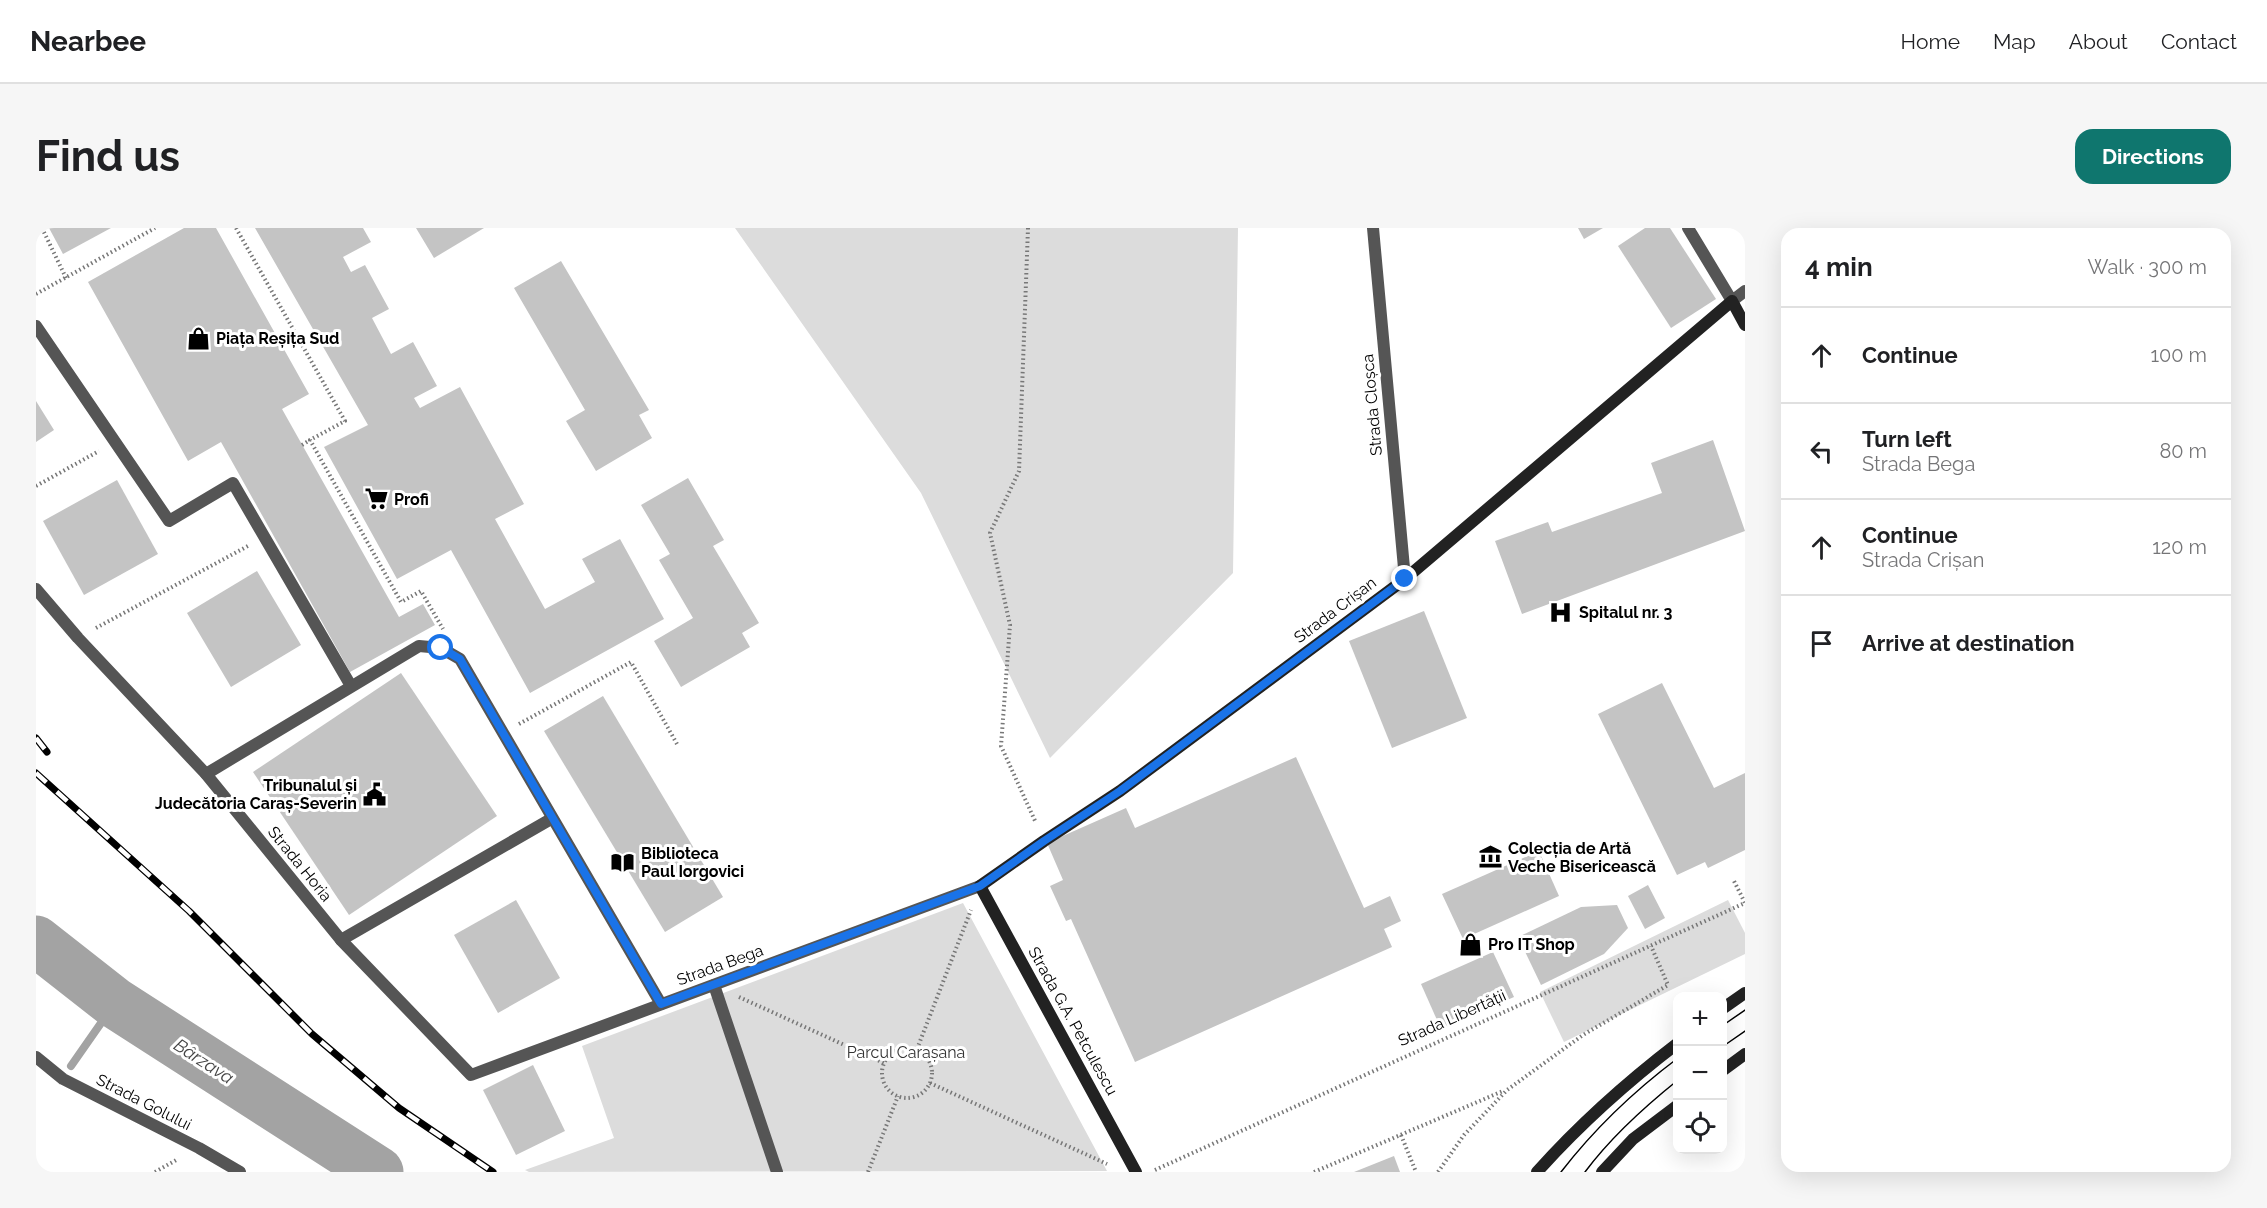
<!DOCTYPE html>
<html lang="en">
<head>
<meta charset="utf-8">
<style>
	body { margin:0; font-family:Raleway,sans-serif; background:#f6f6f6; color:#202124 }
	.controls { position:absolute; right:18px; bottom:18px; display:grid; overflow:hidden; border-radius:12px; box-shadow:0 6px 24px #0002 }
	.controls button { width:54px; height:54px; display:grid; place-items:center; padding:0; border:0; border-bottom:2px solid #e0e0e0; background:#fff; color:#202124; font:30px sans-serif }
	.stop { position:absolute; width:18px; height:18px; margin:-14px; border:4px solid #1a73e8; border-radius:50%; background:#fff }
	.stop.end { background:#1a73e8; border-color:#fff; box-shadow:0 2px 6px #0008 }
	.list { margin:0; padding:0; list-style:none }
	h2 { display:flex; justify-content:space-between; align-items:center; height:78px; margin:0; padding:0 24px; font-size:26px }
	h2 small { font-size:20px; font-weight:400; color:#757577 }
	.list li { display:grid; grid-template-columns:39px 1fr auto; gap:18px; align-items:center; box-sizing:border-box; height:96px; padding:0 24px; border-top:2px solid #e0e0e0 }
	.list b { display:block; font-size:22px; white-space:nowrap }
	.list p { margin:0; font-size:20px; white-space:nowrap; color:#757577 }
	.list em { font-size:20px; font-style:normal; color:#757577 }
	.icon { flex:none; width:33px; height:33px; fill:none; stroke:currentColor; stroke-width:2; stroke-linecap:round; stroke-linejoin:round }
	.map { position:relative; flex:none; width:1709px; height:944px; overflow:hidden; border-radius:18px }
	header { display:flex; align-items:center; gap:36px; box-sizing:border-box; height:84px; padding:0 30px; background:#fff; border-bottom:2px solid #e0e0e0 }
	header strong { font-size:28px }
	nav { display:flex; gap:33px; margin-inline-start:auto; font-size:21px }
	.intro { display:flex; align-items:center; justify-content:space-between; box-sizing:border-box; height:144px; padding:0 36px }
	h1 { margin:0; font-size:42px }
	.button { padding:15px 27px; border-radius:18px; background:#0f766e; color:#fff; font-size:21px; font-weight:700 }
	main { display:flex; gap:36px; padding:0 36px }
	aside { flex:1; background:#fff; border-radius:18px; box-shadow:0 6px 24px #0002 }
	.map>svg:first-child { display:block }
	.green { fill:#dcdcdc }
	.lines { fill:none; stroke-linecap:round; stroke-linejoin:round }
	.stream { stroke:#a3a3a3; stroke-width:8 }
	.river { stroke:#a3a3a3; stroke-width:51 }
	.building { fill:#c4c4c4 }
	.path { stroke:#777; stroke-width:4; stroke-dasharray:1.5 3; stroke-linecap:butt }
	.lane { stroke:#555; stroke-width:12 }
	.street { stroke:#555; stroke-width:12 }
	.secondary { stroke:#222; stroke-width:12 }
	.tram { stroke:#000; stroke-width:1.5 }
	.rail-casing { stroke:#000; stroke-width:7 }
	.rail { stroke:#fff; stroke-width:4.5; stroke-dasharray:14; stroke-linecap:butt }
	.route { stroke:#1a73e8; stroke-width:8 }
	.labels { text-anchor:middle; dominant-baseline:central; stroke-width:6; stroke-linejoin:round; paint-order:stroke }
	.poi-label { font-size:16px; font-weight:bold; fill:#000; stroke:#fff; text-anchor:start }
	.street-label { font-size:16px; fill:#000; stroke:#fff }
	.park-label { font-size:16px; fill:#333; stroke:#fff }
	.water-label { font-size:18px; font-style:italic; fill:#444; stroke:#fff }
</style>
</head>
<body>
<header>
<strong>Nearbee</strong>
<nav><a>Home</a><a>Map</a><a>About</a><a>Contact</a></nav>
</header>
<div class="intro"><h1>Find us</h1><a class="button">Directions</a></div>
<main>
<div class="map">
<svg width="1709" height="944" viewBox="0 0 1709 944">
	<rect width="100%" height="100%" fill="#fff"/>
	<!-- green -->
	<g class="green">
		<path d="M699 0H1202L1197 345 1014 530 885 265Z"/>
		<path d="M1692 672 1709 705V726L1528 814 1504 764Z"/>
		<path d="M927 675 1071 943 493 944 489 942 578 910 546 818Z"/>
	</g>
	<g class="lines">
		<!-- stream -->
		<path class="stream" d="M35 838 79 775"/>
		<!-- river -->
		<path class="river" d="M0 713 79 775 342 944"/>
	</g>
	<!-- building -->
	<g class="building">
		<path d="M13 0H75L27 26Z"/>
		<path d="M148 0H180L273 166 246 181 363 389 387 376 399 397 314 444 185 214 152 233 52 54Z"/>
		<path d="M219 0H327L335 14 307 29 315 44 329 37 353 81 336 90 355 126 377 114 401 158 378 170 384 180 424 159 488 276 459 291 509 381 559 354 546 331 584 311 628 391 494 465 415 322 361 351 288 219 332 197Z"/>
		<path d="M380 0H448L398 30Z"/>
		<path d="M1542 0H1567L1548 11Z"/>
		<path d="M1609 0H1634L1680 71 1635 100 1582 18Z"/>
		<path d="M525 33 613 182 603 187 616 210 560 243 530 193 549 182 478 60Z"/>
		<path d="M0 173 18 202 0 214Z"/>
		<path d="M1677 212 1709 303 1486 386 1459 313 1512 294 1516 304 1626 265 1615 235Z"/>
		<path d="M652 250 688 312 677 318 723 395 706 405 714 419 645 459 618 413 657 390 623 332 634 326 605 277Z"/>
		<path d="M81 252 122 326 48 367 7 293Z"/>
		<path d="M221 343 265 417 195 459 151 385Z"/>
		<path d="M1388 383 1431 490 1356 520 1313 413Z"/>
		<path d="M365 445 461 588 313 687 217 544Z"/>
		<path d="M1626 455 1678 560 1709 545V622L1672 640 1669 634 1641 647 1562 486Z"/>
		<path d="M567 468 687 669 629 704 508 503Z"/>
		<path d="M1260 529 1328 680 1354 668 1365 693 1348 701 1356 719 1099 834 1035 691 1030 693 1014 658 1027 652 1011 615 1090 580 1099 600Z"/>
		<path d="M1503 623 1523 668 1427 711 1406 666Z"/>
		<path d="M1612 657 1629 690 1609 701 1592 668Z"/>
		<path d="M480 672 524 750 462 785 418 707Z"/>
		<path d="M1581 677 1592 700 1568 726 1505 757 1482 709 1545 679Z"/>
		<path d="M1457 724 1478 769 1405 801 1385 756Z"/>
		<path d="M497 837 529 903 480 927 447 862Z"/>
		<path d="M1358 928 1364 944H1318Z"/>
	</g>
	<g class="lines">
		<!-- path -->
		<g class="path">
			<path d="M6 0 30 50"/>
			<path d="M200 0 309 193 274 212 365 374 385 363 407 401"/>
			<path d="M992 0 983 243 954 305 974 397 965 518 1000 595"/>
			<path d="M0 66 119 0"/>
			<path d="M266 217 274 212"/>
			<path d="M0 258 63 223"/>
			<path d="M60 400 212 318"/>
			<path d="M483 496 595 434 641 516"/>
			<path d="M703 769 848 835"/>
			<circle cx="871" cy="845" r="25"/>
			<path d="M881 821 935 682"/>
			<path d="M894 855 1071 936"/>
			<path d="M1365 907 1380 944"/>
			<path d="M1119 942 1709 675 1698 653"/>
			<path d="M119 944 142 931"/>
			<path d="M832 944 862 868"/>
			<path d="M1278 944 1467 863"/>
			<path d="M1402 944 1428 907 1471 862 1547 807 1632 757 1615 718"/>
		</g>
		<!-- lane -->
		<g class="lane">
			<path d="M0 98 133 293 197 255 315 458"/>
			<path d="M170 546 383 418 405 420 424 431 625 776"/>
			<path d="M305 712 515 591"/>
			<path d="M0 829 27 851 163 920 204 944"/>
		</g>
		<!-- street -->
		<g class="street">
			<path d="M1337 0 1369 351"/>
			<path d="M1652 0 1696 73 1709 63"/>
			<path d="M0 361 42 410 170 546 305 712 435 847 944 658"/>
			<path d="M678 757 741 944"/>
		</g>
		<!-- secondary -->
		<g class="secondary">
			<path d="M1686 781 1709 765"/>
			<path d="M1686 843 1709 826"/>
			<path d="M1100 944 944 658 1008 613 1084 563 1369 351 1696 73 1709 97"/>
			<path d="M1501 944C1543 897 1591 854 1642 815"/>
			<path d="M1566 944 1597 911 1642 877"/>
		</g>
		<!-- tram -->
		<g class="tram">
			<path d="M1686 798 1709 782"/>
			<path d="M1686 819 1709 803"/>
			<path d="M1525 944C1559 900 1598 863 1642 830"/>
			<path d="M1549 944C1575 909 1607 880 1642 852"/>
		</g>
		<defs>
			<g id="rail">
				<path d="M0 510 11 524"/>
				<path d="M0 545 153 683 276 806 363 880 457 944"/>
			</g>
		</defs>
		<!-- rail casing -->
		<use href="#rail" class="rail-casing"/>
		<!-- rail -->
		<use href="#rail" class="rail"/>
	</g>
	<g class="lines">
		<!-- route -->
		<path class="route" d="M405 420 424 431 625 776 944 658 1008 613 1084 563 1369 351"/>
	</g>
	<!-- icons -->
	<defs>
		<symbol id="shop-bare" viewBox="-9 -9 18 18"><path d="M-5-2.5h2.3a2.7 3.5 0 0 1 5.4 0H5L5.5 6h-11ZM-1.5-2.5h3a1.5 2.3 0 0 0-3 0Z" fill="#000" stroke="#fff" stroke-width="2.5" paint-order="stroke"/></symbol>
		<symbol id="supermarket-bare" viewBox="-9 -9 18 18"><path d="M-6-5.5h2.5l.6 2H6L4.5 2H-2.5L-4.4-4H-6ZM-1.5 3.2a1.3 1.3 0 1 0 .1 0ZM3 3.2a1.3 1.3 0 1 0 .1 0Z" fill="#000" stroke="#fff" stroke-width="2.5" paint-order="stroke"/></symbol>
		<symbol id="hospital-bare" viewBox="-9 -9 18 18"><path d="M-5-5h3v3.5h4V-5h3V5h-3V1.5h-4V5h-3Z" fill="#000" stroke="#fff" stroke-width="2.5" paint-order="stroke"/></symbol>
		<symbol id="civic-bare" viewBox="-9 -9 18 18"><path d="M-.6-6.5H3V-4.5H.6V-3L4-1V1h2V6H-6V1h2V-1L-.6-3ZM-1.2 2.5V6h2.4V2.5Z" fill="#000" stroke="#fff" stroke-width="2.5" paint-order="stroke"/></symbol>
		<symbol id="museum-bare" viewBox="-9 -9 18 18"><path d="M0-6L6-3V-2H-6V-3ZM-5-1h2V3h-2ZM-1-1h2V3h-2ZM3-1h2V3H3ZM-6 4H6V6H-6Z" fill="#000" stroke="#fff" stroke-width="2.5" paint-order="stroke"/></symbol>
		<symbol id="library-bare" viewBox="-9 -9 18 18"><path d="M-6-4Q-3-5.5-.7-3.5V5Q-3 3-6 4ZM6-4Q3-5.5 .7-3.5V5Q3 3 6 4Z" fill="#000" stroke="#fff" stroke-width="2.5" paint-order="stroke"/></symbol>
	</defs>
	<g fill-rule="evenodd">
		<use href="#shop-bare" x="146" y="94" width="33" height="33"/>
		<use href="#supermarket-bare" x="324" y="254" width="33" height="33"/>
		<use href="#hospital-bare" x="1508" y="368" width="33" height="33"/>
		<use href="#civic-bare" x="322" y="550" width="33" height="33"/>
		<use href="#museum-bare" x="1438" y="612" width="33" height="33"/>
		<use href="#library-bare" x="570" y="618" width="33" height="33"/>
		<use href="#shop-bare" x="1418" y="700" width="33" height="33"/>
	</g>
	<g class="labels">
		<!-- poi labels -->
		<g class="poi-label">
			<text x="180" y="110">Piața Reșița Sud</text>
			<text x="358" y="271">Profi</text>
			<text x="1543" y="384">Spitalul nr. 3</text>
			<text x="321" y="557" text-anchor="end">Tribunalul și<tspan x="321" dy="18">Judecătoria Caraș-Severin</tspan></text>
			<text x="1472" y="620">Colecția de Artă<tspan x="1472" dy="18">Veche Bisericească</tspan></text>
			<text x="605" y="625">Biblioteca<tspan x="605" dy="18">Paul Iorgovici</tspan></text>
			<text x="1452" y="716">Pro IT Shop</text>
		</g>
		<!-- street labels -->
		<g class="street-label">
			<text transform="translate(1336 177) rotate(-95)">Strada Cloșca</text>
			<text transform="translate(1299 382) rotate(-37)">Strada Crișan</text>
			<text transform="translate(264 636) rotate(51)">Strada Horia</text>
			<text transform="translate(684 737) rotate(-20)">Strada Bega</text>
			<text transform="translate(1416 790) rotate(-24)">Strada Libertății</text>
			<text transform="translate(1037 793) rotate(61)">Strada G.A. Petculescu</text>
			<text transform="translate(108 874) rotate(27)">Strada Golului</text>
		</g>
		<!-- park labels -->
		<g class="park-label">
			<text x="870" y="824">Parcul Carașana</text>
		</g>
		<!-- water labels -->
		<g class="water-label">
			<text transform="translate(168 833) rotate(33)">Bârzava</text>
		</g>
	</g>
</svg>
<div class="controls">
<button>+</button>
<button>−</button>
<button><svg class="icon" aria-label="locate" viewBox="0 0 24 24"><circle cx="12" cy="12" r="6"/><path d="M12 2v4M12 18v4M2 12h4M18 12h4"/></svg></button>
</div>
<div class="stop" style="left:405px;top:420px"></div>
<div class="stop end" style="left:1369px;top:351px"></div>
</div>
<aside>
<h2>4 min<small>Walk · 300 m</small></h2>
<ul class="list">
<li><svg class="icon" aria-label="ahead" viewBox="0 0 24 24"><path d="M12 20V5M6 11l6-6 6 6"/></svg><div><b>Continue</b></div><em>100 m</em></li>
<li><svg class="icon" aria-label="left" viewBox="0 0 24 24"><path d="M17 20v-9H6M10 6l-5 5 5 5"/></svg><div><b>Turn left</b><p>Strada Bega</p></div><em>80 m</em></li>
<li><svg class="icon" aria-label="ahead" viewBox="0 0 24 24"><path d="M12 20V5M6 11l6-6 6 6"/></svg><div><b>Continue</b><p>Strada Crișan</p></div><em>120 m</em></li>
<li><svg class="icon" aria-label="arrive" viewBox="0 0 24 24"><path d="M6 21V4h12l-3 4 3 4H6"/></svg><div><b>Arrive at destination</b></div></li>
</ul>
</aside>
</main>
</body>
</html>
